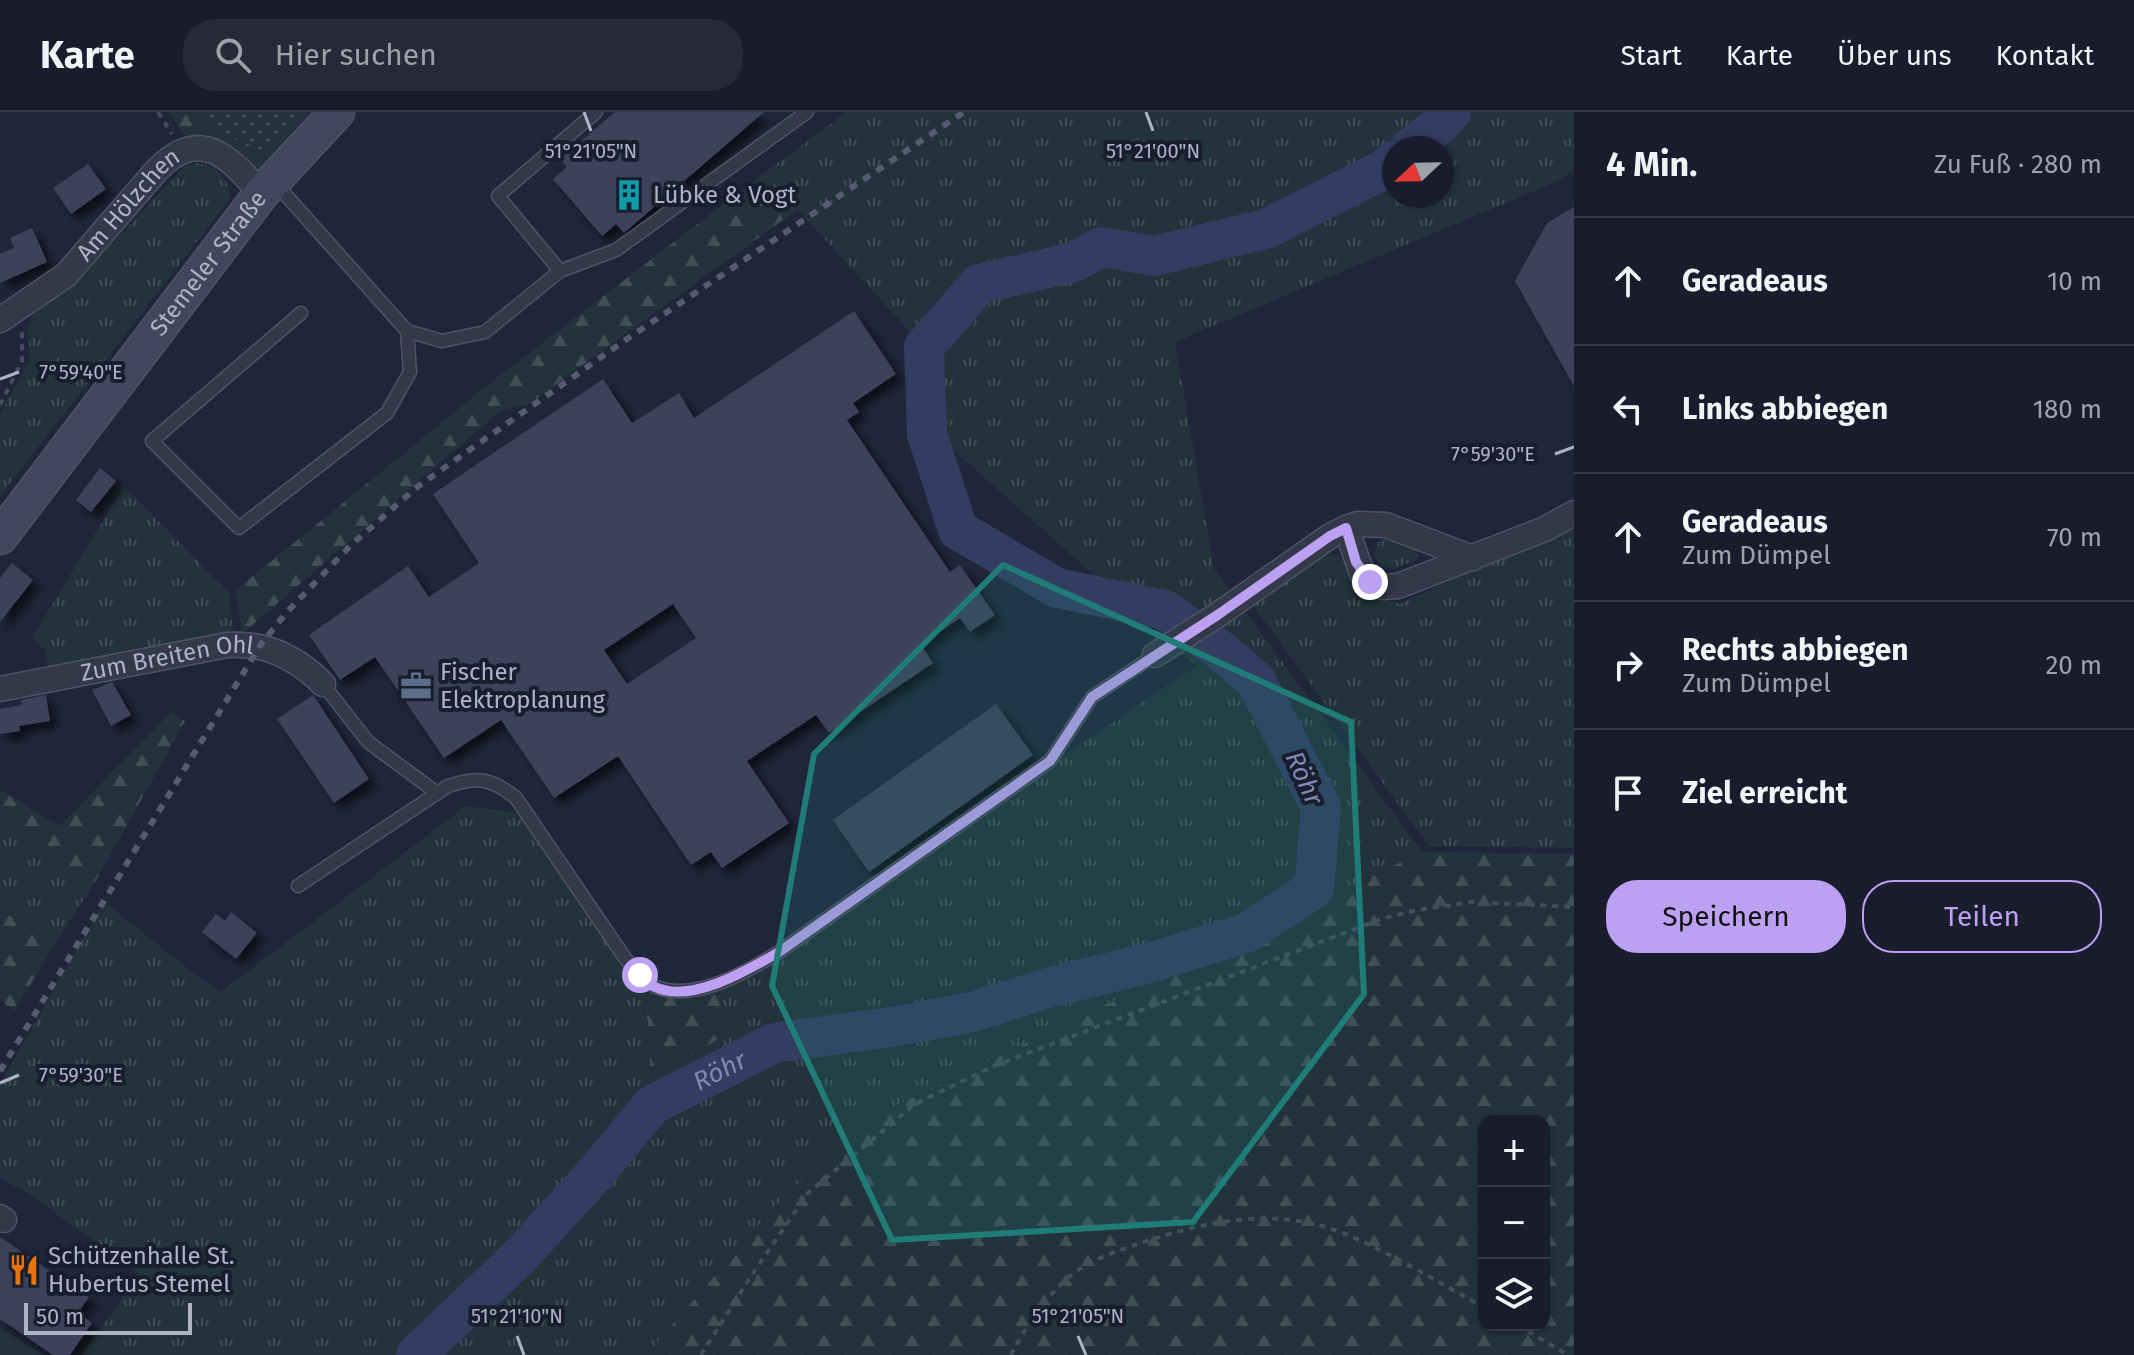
<!DOCTYPE html>
<html lang="de">
<head>
<meta charset="utf-8">
<style>
	body { margin:0; font-family:"Fira Sans",sans-serif; background:#252938; color:#f1f3f6 }
	.controls { position:absolute; right:24px; bottom:24px; display:grid; overflow:hidden; border-radius:16px; box-shadow:0 2px 6px #0004 }
	.controls button { width:72px; height:72px; display:grid; place-items:center; padding:0; border:0; border-bottom:2px solid #363a48; background:#181c2c; color:#f1f3f6; font:40px sans-serif }
	.compass { position:absolute; left:1382px; top:24px; width:72px; height:72px; border-radius:50%; background:#181c2c; box-shadow:0 2px 6px #0004; rotate:248deg }
	.scale { position:absolute; left:24px; bottom:20px; width:168px; box-sizing:border-box; padding-left:8px; border:4px solid #afb3c6; border-top:0; font-size:22px; line-height:28px; white-space:nowrap; color:#afb3c6; -webkit-text-stroke:6px #191e2f; paint-order:stroke }
	.stop { position:absolute; width:24px; height:24px; margin:-18px; border:6px solid #bca0f2; border-radius:50%; background:#fff }
	.stop.end { background:#bca0f2; border-color:#fff; box-shadow:0 2px 8px #0008 }
	.list { margin:0; padding:0; list-style:none }
	h2 { display:flex; justify-content:space-between; align-items:center; height:104px; margin:0; padding:0 32px; font-size:34px }
	h2 small { font-size:26px; font-weight:400; color:#9fa1a9 }
	.list li { display:grid; grid-template-columns:52px 1fr auto; gap:24px; align-items:center; box-sizing:border-box; height:128px; padding:0 32px; border-top:2px solid #363a48 }
	.list b { display:block; font-size:30px; white-space:nowrap }
	.list p { margin:0; font-size:26px; white-space:nowrap; color:#9fa1a9 }
	.list em { font-size:26px; font-style:normal; color:#9fa1a9 }
	.actions { display:flex; gap:16px; padding:24px 32px }
	.actions a { flex:1; padding:18px 0; border:2px solid #bca0f2; border-radius:32px; text-align:center; font-size:28px; color:#bca0f2 }
	.actions .main { background:#bca0f2; color:#111 }
	.icon { flex:none; width:44px; height:44px; fill:none; stroke:currentColor; stroke-width:2; stroke-linecap:round; stroke-linejoin:round }
	.map { position:relative; flex:none; width:1574px; height:1243px; overflow:hidden }
	header { display:flex; align-items:center; gap:48px; box-sizing:border-box; height:112px; padding:0 40px; background:#181c2c; border-bottom:2px solid #363a48 }
	header strong { font-size:38px }
	nav { display:flex; gap:44px; margin-inline-start:auto; font-size:28px }
	.search { width:560px; height:72px; background:#252938; display:flex; align-items:center; gap:20px; box-sizing:border-box; padding:0 28px; border-radius:32px; color:#9fa1a9; font-size:30px }
	main { display:flex }
	aside { flex:1; background:#181c2c }
	.map>svg:first-child { display:block }
	.grass { fill:url(#grass-tufts); fill-rule:evenodd }
	.forest { fill:url(#forest-firs); fill-rule:evenodd }
	.park { fill:url(#park-dots) }
	.lines { fill:none; stroke-linecap:round; stroke-linejoin:round }
	.river { stroke:#333d62; stroke-width:40 }
	.building { fill:#3c425a; fill-rule:evenodd; filter:url(#shadow) }
	.lane-casing { stroke:#4f5365; stroke-width:15 }
	.street-casing { stroke:#4f5365; stroke-width:27 }
	.secondary-casing { stroke:#4f5365; stroke-width:37 }
	.path { stroke:#405058; stroke-width:4; stroke-dasharray:6 6; stroke-linecap:butt }
	.lane { stroke:#34394a; stroke-width:12 }
	.street { stroke:#34394a; stroke-width:24 }
	.secondary { stroke:#42465d; stroke-width:34 }
	.rail { stroke:#565b71; stroke-width:6; stroke-dasharray:8 8; stroke-linecap:butt }
	.route { stroke:#bca0f2; stroke-width:10 }
	.marked { fill:#1f7c77; fill-opacity:0.2; stroke:#1f7c77; stroke-width:6; stroke-linejoin:round }
	.ticks { fill:none; stroke:#afb3c6; stroke-width:3 }
	.labels { text-anchor:middle; dominant-baseline:central; stroke-width:8; stroke-linejoin:round; paint-order:stroke }
	.poi-label { font-size:24px; fill:#afb3c6; stroke:#191e2f; text-anchor:start }
	.street-label { font-size:24px; fill:#afb3c6; stroke:#191e2f }
	.water-label { font-size:26px; font-style:italic; fill:#7d8ab4; stroke:#191e2f }
	.ticks-label { font-size:20px; text-anchor:middle; fill:#afb3c6; stroke:#191e2f; stroke-width:8; stroke-linejoin:round; paint-order:stroke }
</style>
</head>
<body>
<header>
<strong>Karte</strong>
<div class="search"><svg class="icon" aria-label="search" viewBox="0 0 24 24"><circle cx="10" cy="10" r="6"/><path d="M15 15l6 6"/></svg>Hier suchen</div>
<nav><a>Start</a><a>Karte</a><a>Über uns</a><a>Kontakt</a></nav>
</header>
<main>
<div class="map">
<svg width="1574" height="1243" viewBox="0 0 1574 1243">
	<defs>
		<pattern id="grass-tufts" width="24" height="20" patternUnits="userSpaceOnUse" patternTransform="scale(2)"><rect width="24" height="20" fill="#22333b"/><path d="M3 7l-1-3M5 7V3M7 7l1-3M15 17l-1-3M17 17v-4M19 17l1-3" fill="none" stroke="#404e56"/></pattern>
		<pattern id="forest-firs" width="22" height="20" patternUnits="userSpaceOnUse" patternTransform="scale(2)"><rect width="22" height="20" fill="#22333b"/><path d="M5 1l3.5 6h-7zM16 11l3.5 6h-7z" fill="#404e56"/></pattern>
		<pattern id="park-dots" width="8" height="8" patternUnits="userSpaceOnUse" patternTransform="scale(2)"><rect width="8" height="8" fill="#22333b"/><path d="M2 2h.1M6 6h.1" fill="none" stroke="#404e56" stroke-width="1.8" stroke-linecap="round"/></pattern>
		<filter id="shadow"><feDropShadow dx="7" dy="7" stdDeviation="4" flood-color="#0009"/></filter>
	</defs>
	<rect width="100%" height="100%" fill="#20263a"/>
	<!-- grass -->
	<g class="grass">
		<path d="M847 0H1574V58L1555 70 1175 230 1214 457 1422 740 854 1014 769 1101 646 1243H82L139 1162 32 1084 0 1065V972L104 790 200 866 221 880 466 694 531 703 638 867 721 876 1196 554 930 317 916 226 764 61ZM1394 36H1442V84H1394ZM638 870 717 928 652 968 648 910Z"/>
		<path d="M197 51C218 55 228 65 230 87L0 384V301L30 249 28 216 33 203 79 167 185 54Z"/>
		<path d="M124 374 229 481 233 518 49 560 45 538 32 526Z"/>
		<path d="M1574 409V736L1429 734 1252 492 1324 443 1341 445 1360 481 1400 492Z"/>
		<path d="M1389 425 1417 438 1418 447 1393 457 1381 454 1374 445 1378 430Z"/>
		<path d="M0 711 95 770 60 824 0 800Z"/>
		<path d="M0 1215 43 1243H0Z"/>
	</g>
	<!-- forest -->
	<g class="forest">
		<path d="M169 0H310L257 61 232 35 205 22 185 25Z"/>
		<path d="M764 61 798 97 529 292 500 299 242 522 236 478 494 268Z"/>
		<path d="M171 600 185 609 95 770 0 711V678L60 714Z"/>
		<path d="M1422 740 1574 742V1243H646L769 1101 854 1014ZM1484 1009H1544V1213H1484Z"/>
		<path d="M0 800 60 824 14 899 0 888Z"/>
		<path d="M638 869 721 876 717 928 651 969 648 910Z"/>
	</g>
	<!-- park -->
	<path class="park" d="M194 0H303L267 40 212 18Z"/>
	<g class="lines">
		<!-- river -->
		<g class="river">
			<path d="M1410 36 1437 15 1451 0"/>
			<path id="s1" d="M416 1243 519 1145 593 1064 652 993 774 931 898 914 972 900 1051 875 1149 851 1246 821 1314 777 1321 695 1256 569 1220 538 1165 498 1057 476 958 418 927 322 924 235 979 172 1074 150 1101 135 1154 144 1266 117 1383 58 1394 49"/>
		</g>
	</g>
	<!-- building -->
	<g class="building">
		<path d="M615 0H764L624 121 616 112 602 124 553 67 567 55 560 47Z"/>
		<path d="M88 52 106 77 71 102 53 76Z"/>
		<path d="M1574 95V274L1515 169 1547 111Z"/>
		<path d="M32 116 47 150 0 171V142L14 136 10 126Z"/>
		<path d="M854 199 896 262 853 291 859 300 847 308 950 460 960 453 995 503 970 520 960 506 921 533 933 551 829 621 816 603 747 649 789 711 722 756 711 740 691 753 618 644 554 686 501 608 444 646 375 545 340 568 309 523 408 454 429 485 479 451 433 382 603 267 632 311 679 281 694 306ZM673 492 696 526 627 572 604 538Z"/>
		<path d="M100 356 116 369 91 400 76 388Z"/>
		<path d="M12 451 33 468 0 510V466Z"/>
		<path d="M112 570 131 603 111 614 92 578Z"/>
		<path d="M46 583 50 609 19 614 20 619 0 622V597L22 593 21 588Z"/>
		<path d="M313 583 369 667 334 691 277 607Z"/>
		<path d="M996 592 1033 643 869 760 833 708Z"/>
		<path d="M231 800 257 821 236 847 202 820 216 802 225 809Z"/>
		<path d="M0 1125 89 1185 78 1201 92 1211 70 1243H53L0 1207Z"/>
	</g>
	<g class="lines">
		<defs>
			<g id="lane">
				<path d="M275 71 407 219 442 229 485 220 560 159 616 138 807 0"/>
				<path d="M560 159 498 84 596 0"/>
				<path d="M301 201 152 329 239 416 387 301 410 260 407 219"/>
				<path d="M323 572 368 630 437 681"/>
				<path d="M298 774 448 674C478 664 491 666 516 686L625 846C633 855 644 871 656 875 696 890 746 860 779 840L1050 649 1092 585 1155 543"/>
			</g>
			<g id="street">
				<path id="s2" d="M0 208 66 163 157 58C200 14 229 44 261 82"/>
				<path d="M1473 446 1386 413 1358 412 1346 416 1363 464 1383 475 1398 474 1545 417 1574 401"/>
				<path d="M1155 543 1219 502 1330 424 1346 416"/>
				<path id="s3" d="M0 577 227 533C265 530 297 546 323 572"/>
				<path d="M0 1105 4 1108"/>
			</g>
			<g id="secondary">
				<path id="s4" d="M0 425 261 82 337 0"/>
			</g>
		</defs>
		<!-- lane casing -->
		<use href="#lane" class="lane-casing"/>
		<!-- street casing -->
		<use href="#street" class="street-casing"/>
		<!-- secondary casing -->
		<use href="#secondary" class="secondary-casing"/>
		<!-- path -->
		<g class="path">
			<path d="M158 0 172 22"/>
			<path d="M0 293 22 249V220"/>
			<path d="M1518 1213 1568 1243"/>
			<path d="M701 1243 749 1167 808 1081 915 992 994 954 1381 807 1417 798 1473 790 1574 795"/>
			<path d="M1011 1243C1025 1216 1045 1185 1069 1165 1087 1149 1112 1141 1135 1133 1196 1112 1262 1096 1326 1115 1376 1131 1436 1170 1484 1195"/>
		</g>
		<!-- lane -->
		<use href="#lane" class="lane"/>
		<!-- street -->
		<use href="#street" class="street"/>
		<!-- secondary -->
		<use href="#secondary" class="secondary"/>
		<!-- rail -->
		<path class="rail" d="M0 959 261 532 286 501 351 433 417 375 624 229 964 0"/>
	</g>
	<g class="lines">
		<!-- route -->
		<path class="route" d="M640 863C644 866 650 873 655 875 691 892 748 858 779 840L1050 649 1092 585 1219 502 1330 424 1346 416 1356 450 1370 470"/>
	</g>
	<!-- marked area -->
	<path class="marked" d="M1003 453 1351 610 1364 882 1193 1110 892 1128 772 874 814 642Z"/>
	<!-- ticks -->
	<path class="ticks" d="M584 0 591 19M1146 0 1153 19M0 267 19 260M1555 342 1574 335M0 971 19 963M517 1224 524 1243M1078 1224 1086 1243"/>
	<!-- icons -->
	<defs>
		<symbol id="building-bare" viewBox="-9 -9 18 18"><path d="M-4-6H4V6H1V3H-1V6H-4ZM-2.5-4.3h1.7v1.8h-1.7ZM.8-4.3h1.7v1.8H.8ZM-2.5-1h1.7V.8h-1.7ZM.8-1h1.7V.8H.8Z" fill="#0f9aa8" stroke="#191e2f" stroke-width="2.5" paint-order="stroke"/></symbol>
		<symbol id="office-bare" viewBox="-9 -9 18 18"><path d="M-6-3h4V-5.5h4V-3h4V5H-6ZM-1-4.5V-3h2v-1.5ZM-6 0V1H6V0Z" fill="#5c6f8a" stroke="#191e2f" stroke-width="2.5" paint-order="stroke"/></symbol>
		<symbol id="restaurant-bare" viewBox="-9 -9 18 18"><path d="M-5-6h1v4h1v-4h1v4h1v-4h1v5L-1.5 .5V6h-2V.5L-5-1ZM5-6V6H3V1.5H1.5Q1.5-4 5-6Z" fill="#e8710a" stroke="#191e2f" stroke-width="2.5" paint-order="stroke"/></symbol>
	</defs>
	<g fill-rule="evenodd">
		<use href="#building-bare" x="607" y="61" width="44" height="44"/>
		<use href="#office-bare" x="394" y="552" width="44" height="44"/>
		<use href="#restaurant-bare" x="2" y="1136" width="44" height="44"/>
	</g>
	<g class="labels">
		<!-- poi labels -->
		<g class="poi-label">
			<text x="653" y="83">Lübke &amp; Vogt</text>
			<text x="440" y="560">Fischer<tspan x="440" dy="28">Elektroplanung</tspan></text>
			<text x="48" y="1144">Schützenhalle St.<tspan x="48" dy="28">Hubertus Stemel</tspan></text>
		</g>
		<!-- street labels -->
		<g class="street-label">
			<text stroke="none"><textPath href="#s2" startOffset="174">Am Hölzchen</textPath></text>
			<text stroke="none"><textPath href="#s4" startOffset="344">Stemeler Straße</textPath></text>
			<text stroke="none"><textPath href="#s3" startOffset="170">Zum Breiten Ohl</textPath></text>
		</g>
		<!-- water labels -->
		<g class="water-label">
			<text transform="translate(1304 666) rotate(66)">Röhr</text>
			<text stroke="none"><textPath href="#s1" startOffset="420">Röhr</textPath></text>
		</g>
	</g>
	<g class="ticks-label">
		<text x="591" y="46">51°21'05"N</text>
		<text x="1153" y="46">51°21'00"N</text>
		<text x="81" y="267">7°59'40"E</text>
		<text x="1493" y="349">7°59'30"E</text>
		<text x="81" y="970">7°59'30"E</text>
		<text x="517" y="1211">51°21'10"N</text>
		<text x="1078" y="1211">51°21'05"N</text>
	</g>
</svg>
<div class="controls">
<button>+</button>
<button>−</button>
<button><svg class="icon" aria-label="layers" viewBox="0 0 24 24"><path d="M12 4l9 5-9 5-9-5zM3 14l9 5 9-5"/></svg></button>
</div>
<svg class="compass" viewBox="-18 -18 36 36"><path d="M0-13l5 13h-10z" fill="#e53935"/><path d="M0 13l5-13h-10z" fill="#9fa1a9"/></svg>
<div class="scale">50 m</div>
<div class="stop" style="left:640px;top:863px"></div>
<div class="stop end" style="left:1370px;top:470px"></div>
</div>
<aside>
<h2>4 Min.<small>Zu Fuß · 280 m</small></h2>
<ul class="list">
<li><svg class="icon" aria-label="ahead" viewBox="0 0 24 24"><path d="M12 20V5M6 11l6-6 6 6"/></svg><div><b>Geradeaus</b></div><em>10 m</em></li>
<li><svg class="icon" aria-label="left" viewBox="0 0 24 24"><path d="M17 20v-9H6M10 6l-5 5 5 5"/></svg><div><b>Links abbiegen</b></div><em>180 m</em></li>
<li><svg class="icon" aria-label="ahead" viewBox="0 0 24 24"><path d="M12 20V5M6 11l6-6 6 6"/></svg><div><b>Geradeaus</b><p>Zum Dümpel</p></div><em>70 m</em></li>
<li><svg class="icon" aria-label="right" viewBox="0 0 24 24"><path d="M7 20v-9h11M14 6l5 5-5 5"/></svg><div><b>Rechts abbiegen</b><p>Zum Dümpel</p></div><em>20 m</em></li>
<li><svg class="icon" aria-label="arrive" viewBox="0 0 24 24"><path d="M6 21V4h12l-3 4 3 4H6"/></svg><div><b>Ziel erreicht</b></div></li>
</ul>
<div class="actions"><a class="main">Speichern</a><a>Teilen</a></div>
</aside>
</main>
</body>
</html>
